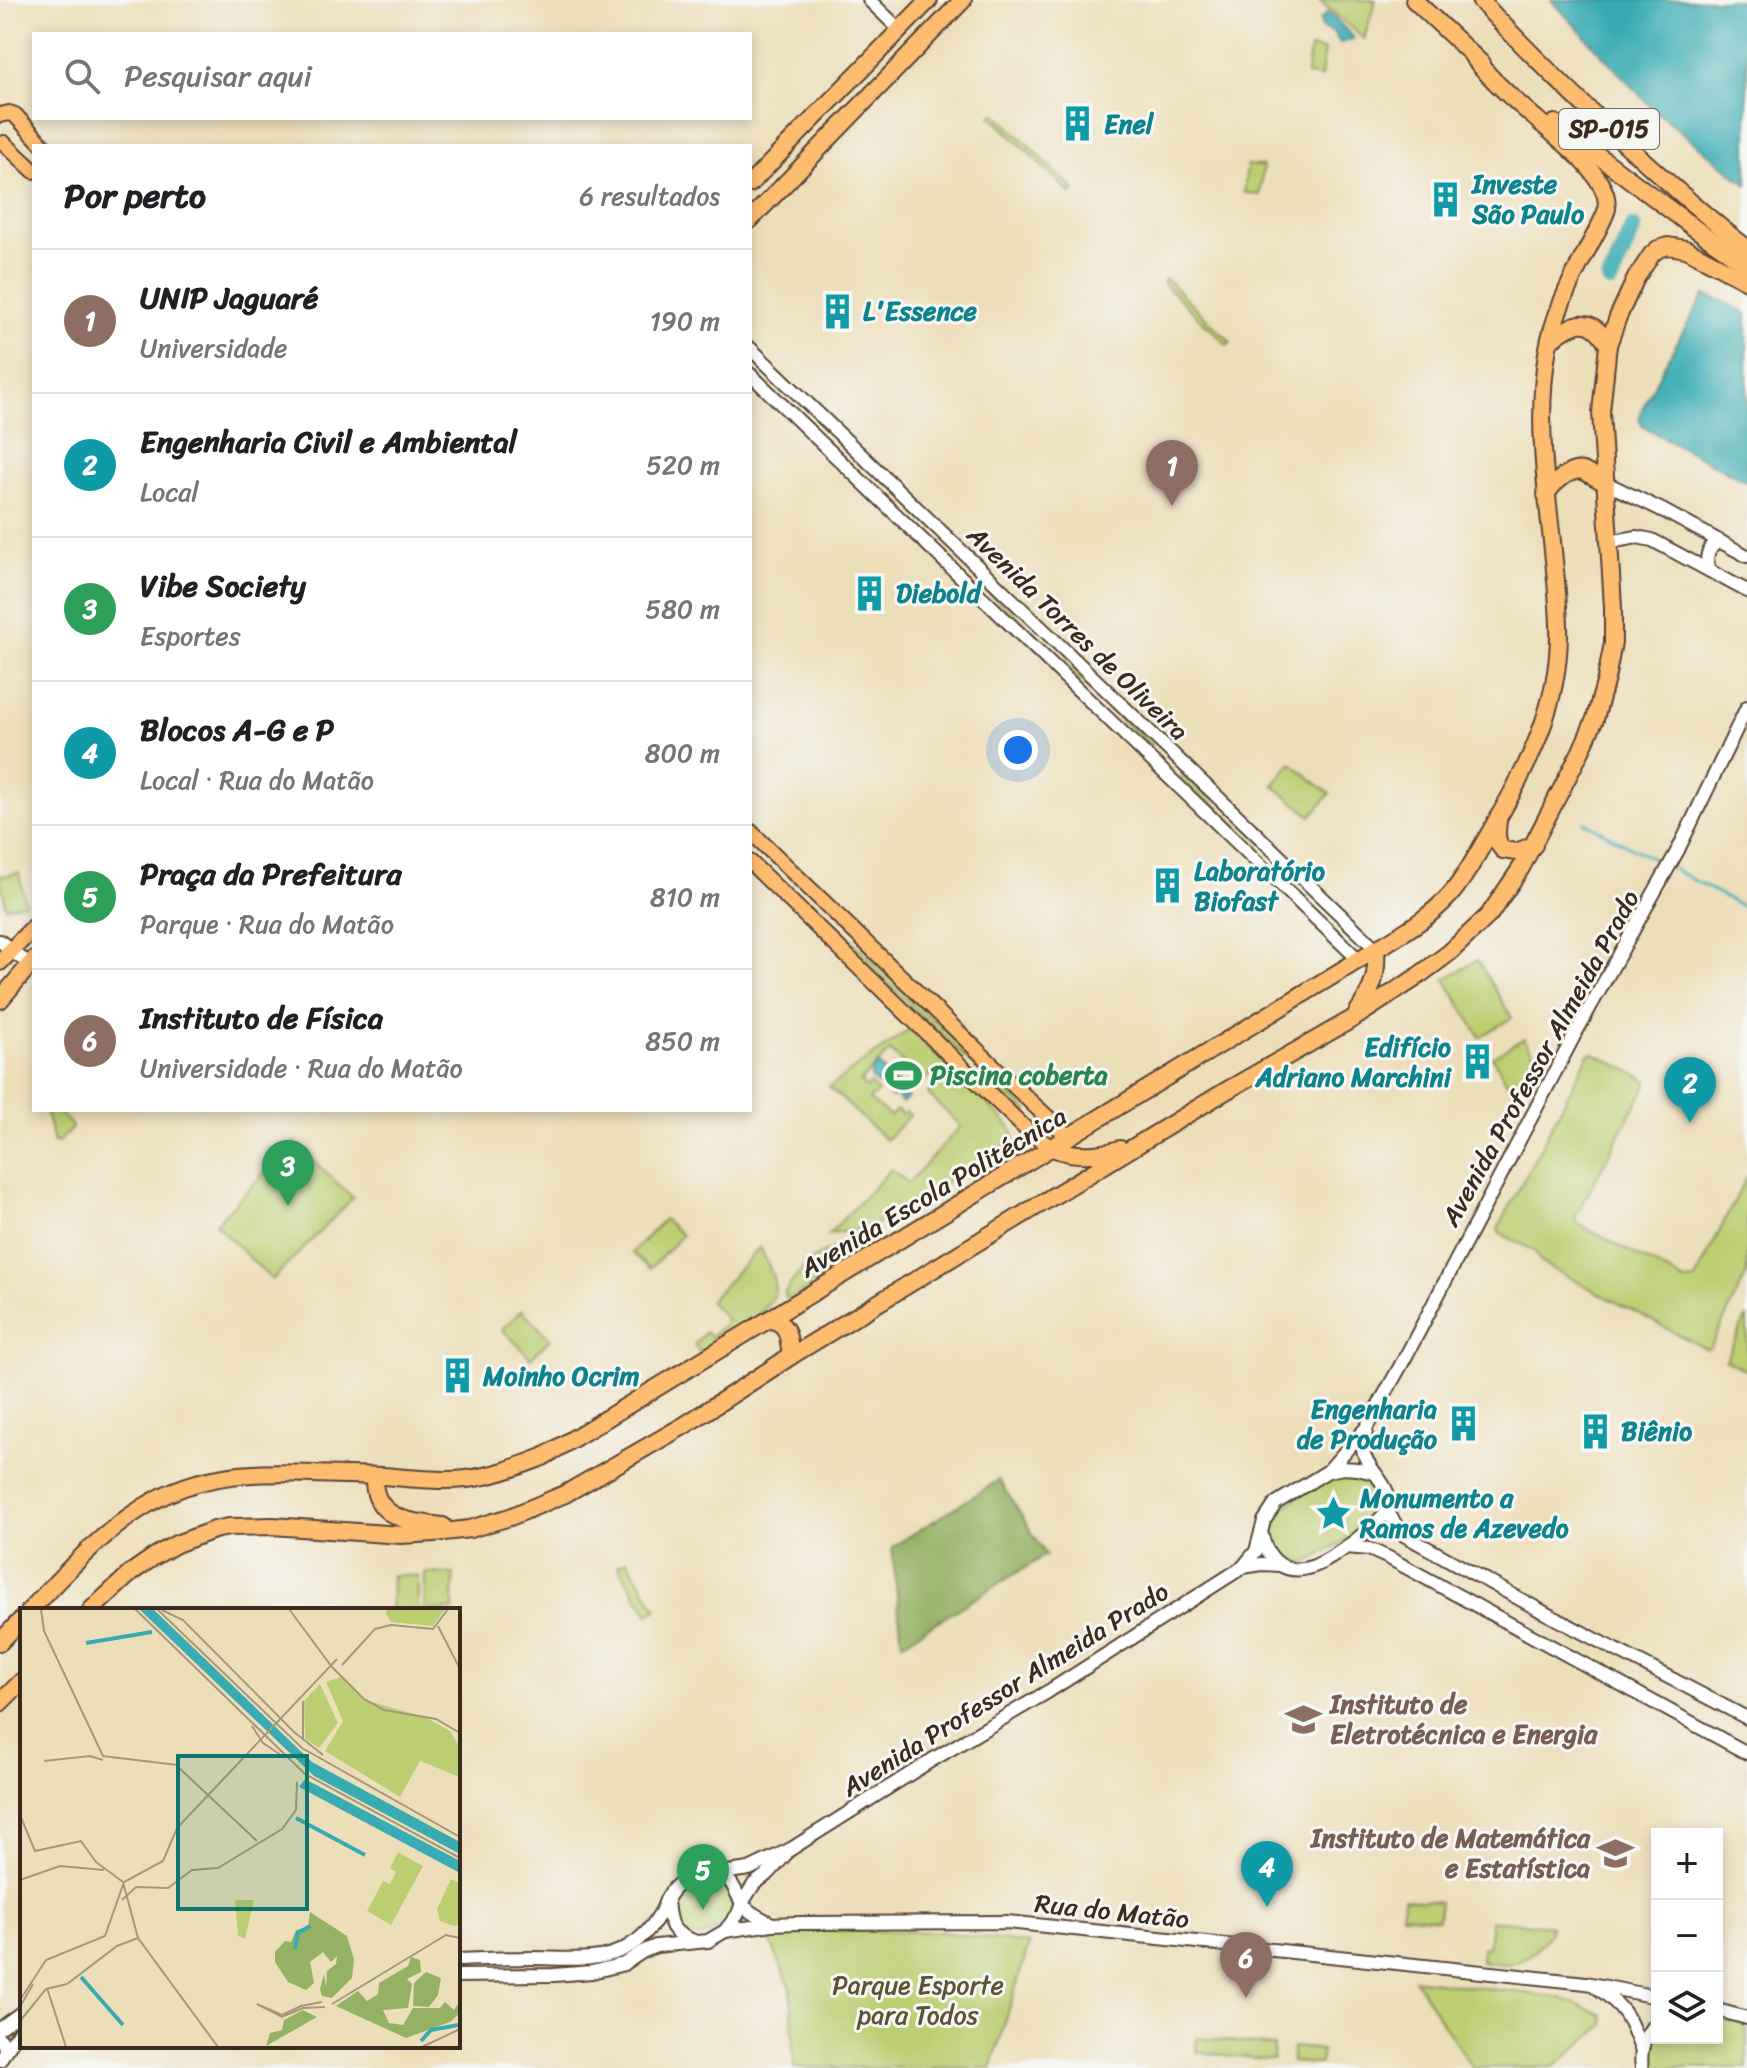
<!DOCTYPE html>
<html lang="pt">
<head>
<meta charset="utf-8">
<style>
	body { margin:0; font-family:Sriracha,sans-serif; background:#f6f6f6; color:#202124 }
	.controls { position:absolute; right:24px; bottom:24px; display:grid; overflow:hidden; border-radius:0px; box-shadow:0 4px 12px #0003 }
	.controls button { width:72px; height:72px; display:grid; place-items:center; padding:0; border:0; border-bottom:2px solid #e0e0e0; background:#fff; color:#202124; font:40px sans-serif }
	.you { position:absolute; left:1018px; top:750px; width:28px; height:28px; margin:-20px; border:6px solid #fff; border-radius:50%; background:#1a73e8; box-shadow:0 0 0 12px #1a73e833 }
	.badge { display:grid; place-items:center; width:52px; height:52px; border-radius:50%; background:#0f766e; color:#fff; font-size:26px; font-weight:700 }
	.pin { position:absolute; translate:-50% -66px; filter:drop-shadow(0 2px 4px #0008) }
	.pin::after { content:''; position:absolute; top:42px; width:28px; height:24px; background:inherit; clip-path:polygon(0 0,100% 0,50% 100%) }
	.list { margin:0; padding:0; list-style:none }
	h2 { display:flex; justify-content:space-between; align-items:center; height:104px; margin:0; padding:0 32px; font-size:34px }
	h2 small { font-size:26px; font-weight:400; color:#757577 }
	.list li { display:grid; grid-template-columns:52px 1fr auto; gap:24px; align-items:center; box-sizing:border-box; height:144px; padding:0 32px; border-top:2px solid #e0e0e0 }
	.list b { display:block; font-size:30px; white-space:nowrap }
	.list p { margin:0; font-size:26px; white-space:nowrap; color:#757577 }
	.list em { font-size:26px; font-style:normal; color:#757577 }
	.icon { flex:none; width:44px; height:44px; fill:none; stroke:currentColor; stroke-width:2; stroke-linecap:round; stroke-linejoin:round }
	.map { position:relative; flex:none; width:1747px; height:2068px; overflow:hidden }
	.search { position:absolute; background:#fff; box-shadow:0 4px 12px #0003; left:32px; top:32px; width:720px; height:88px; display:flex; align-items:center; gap:20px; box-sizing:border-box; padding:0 28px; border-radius:0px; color:#757577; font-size:30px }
	.panel { position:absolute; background:#fff; box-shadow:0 4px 12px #0003; left:32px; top:144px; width:720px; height:968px; border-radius:0px }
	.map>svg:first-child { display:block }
	.green { fill:#bcce71; stroke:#7c7c48; stroke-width:2 }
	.forest { fill:#95b163; stroke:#686e40; stroke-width:2 }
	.water { fill:#39abb2; stroke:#3a6a68; stroke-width:2 }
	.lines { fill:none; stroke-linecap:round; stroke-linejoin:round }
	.stream { stroke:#39abb2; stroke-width:3 }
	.river { stroke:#39abb2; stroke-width:18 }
	.minor-casing { stroke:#564535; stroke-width:16 }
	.major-casing { stroke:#564535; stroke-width:18 }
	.highway-casing { stroke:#564535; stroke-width:20 }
	.minor { stroke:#fff; stroke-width:12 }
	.major { stroke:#febc70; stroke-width:14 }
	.highway { stroke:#febc70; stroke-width:16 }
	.labels { text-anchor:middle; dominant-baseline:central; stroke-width:6; stroke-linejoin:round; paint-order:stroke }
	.shield { fill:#f6f6f2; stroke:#73675e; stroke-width:2 }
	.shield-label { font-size:24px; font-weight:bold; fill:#3b2a1e }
	.culture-label { font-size:26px; font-weight:bold; fill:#0d838f; stroke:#f6f6f2; text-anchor:start }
	.street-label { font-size:26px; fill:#3b2a1e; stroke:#f6f6f2 }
	.leisure-label { font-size:26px; font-weight:bold; fill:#27864d; stroke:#f6f6f2; text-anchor:start }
	.education-label { font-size:26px; font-weight:bold; fill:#785e54; stroke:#f6f6f2; text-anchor:start }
	.park-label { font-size:26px; fill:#5b5333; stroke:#f6f6f2 }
	.inset-river { fill:none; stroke:#39abb2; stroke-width:4 }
	.inset-road { fill:none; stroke:#a6967c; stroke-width:2 }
	.view { fill:#0f766e; fill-opacity:0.15; stroke:#0f766e; stroke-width:4 }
	.inset-edge { fill:none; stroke:#3b2a1e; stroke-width:4 }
</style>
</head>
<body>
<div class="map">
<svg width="1747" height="2068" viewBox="0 0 1747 2068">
	<rect width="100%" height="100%" fill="#f6f6f2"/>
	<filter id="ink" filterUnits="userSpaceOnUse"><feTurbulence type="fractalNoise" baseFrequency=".0125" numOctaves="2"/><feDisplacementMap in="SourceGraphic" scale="16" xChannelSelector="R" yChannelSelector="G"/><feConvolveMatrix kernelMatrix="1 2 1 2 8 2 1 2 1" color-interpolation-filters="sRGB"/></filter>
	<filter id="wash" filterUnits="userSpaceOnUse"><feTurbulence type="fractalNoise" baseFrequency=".006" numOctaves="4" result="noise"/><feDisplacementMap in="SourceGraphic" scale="32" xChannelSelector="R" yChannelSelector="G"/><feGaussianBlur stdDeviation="1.8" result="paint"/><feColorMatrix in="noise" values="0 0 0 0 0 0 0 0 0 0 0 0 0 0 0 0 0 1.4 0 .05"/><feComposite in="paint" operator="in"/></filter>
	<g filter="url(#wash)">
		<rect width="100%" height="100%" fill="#eddeba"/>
		<!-- green -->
		<g class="green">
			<path d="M1319 0H1376L1364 39Z"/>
			<path d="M1310 48 1324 50 1321 77 1307 75Z"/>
			<path d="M995 113 1075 190 1071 194 991 116Z"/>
			<path d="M1247 165 1263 166 1260 195 1244 193Z"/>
			<path d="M1166 279 1231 342 1227 345 1163 283Z"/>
			<path d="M984 583 1152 744 1149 747 981 586Z"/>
			<path d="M1291 763 1330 794 1311 816 1273 785Z"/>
			<path d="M1184 774 1259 846 1255 850 1180 778Z"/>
			<path d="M19 873 25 903 6 907 0 876Z"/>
			<path d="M811 901 1028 1111 1024 1115 807 905Z"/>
			<path d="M1477 960 1512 1018 1480 1037 1445 979Z"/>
			<path d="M910 1029 1011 1127 1014 1138 1010 1143 872 1226 828 1235 891 1169 908 1183 961 1126 928 1094 941 1079 933 1072 923 1082 890 1051 860 1082 867 1088 870 1084 878 1092 869 1100 890 1116 897 1110 902 1115 906 1112 910 1115 886 1140 829 1087Z"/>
			<path d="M1524 1038 1537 1059 1512 1091 1492 1057Z"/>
			<path d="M1594 1053 1647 1080V1084L1575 1217 1578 1224 1685 1281 1695 1280 1747 1176V1274L1710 1348 1706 1349 1541 1263 1535 1251 1499 1233 1498 1229 1589 1054Z"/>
			<path d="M45 1110H57L71 1125 72 1128 58 1143 54 1142Z"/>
			<path d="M294 1142 353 1198 272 1280 215 1224Z"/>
			<path d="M664 1219 682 1235 650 1269 632 1253Z"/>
			<path d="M760 1247C765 1259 775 1276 775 1289 775 1311 719 1342 701 1354L694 1345 705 1332 711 1337 727 1320 709 1301Z"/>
			<path d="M858 1247H865L866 1250 789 1300 786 1299 785 1292C795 1278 809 1257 826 1252 836 1249 847 1248 858 1247Z"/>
			<path d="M522 1310 550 1339 531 1358 502 1329Z"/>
			<path d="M1747 1316V1371L1725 1360Z"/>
			<path d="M1353 1473C1364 1476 1374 1482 1377 1493 1386 1524 1329 1549 1308 1562 1294 1564 1284 1563 1275 1551 1249 1518 1308 1491 1330 1477L1336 1474Z"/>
			<path d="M627 1560 657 1609 648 1614 618 1565Z"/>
			<path d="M425 1573 454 1574 453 1610H424Z"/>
			<path d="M392 1575 418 1576V1610H391Z"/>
			<path d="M707 1881C730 1882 745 1900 729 1920 725 1925 718 1929 713 1932 708 1935 700 1938 694 1937 688 1936 681 1931 676 1928 675 1922 672 1914 672 1908 672 1890 693 1884 707 1881Z"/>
			<path d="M1404 1898 1440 1902 1438 1919 1402 1915Z"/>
			<path d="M1491 1920 1551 1926C1549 1943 1525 1961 1508 1964 1500 1965 1489 1961 1481 1961L1482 1947H1488Z"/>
			<path d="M820 1930 942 1932 1029 1944 991 2068H794L791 1988 768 1936Z"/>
			<path d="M1414 1979 1561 1998 1603 2015 1604 2025 1554 2067 1472 2068Z"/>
			<path d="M1717 2020 1738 2023 1747 2028V2068H1654C1648 2055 1649 2042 1657 2030V2038H1717Z"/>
			<path d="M1197 2038 1274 2046 1273 2060 1196 2052Z"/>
			<path d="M1293 2047 1322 2050 1320 2064 1292 2062Z"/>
		</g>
		<!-- forest -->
		<path class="forest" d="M999 1480 1046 1555 902 1643 892 1547Z"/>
		<!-- water -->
		<g class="water">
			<path d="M1551 0H1739L1747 7V185L1653 109Z"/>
			<path d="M1329 12 1354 38 1351 40 1340 43 1333 32 1322 28 1320 20Z"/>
			<path d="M1704 295 1718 299 1747 314V482L1643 427 1639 419 1642 409 1662 369Z"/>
			<path d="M878 1064 886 1073 887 1079 896 1083 908 1098 902 1103 894 1096 892 1098 889 1095 891 1093 888 1090 886 1092 871 1078V1072Z"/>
		</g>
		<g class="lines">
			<!-- stream -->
			<g class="stream">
				<path d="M1584 822 1666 866"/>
				<path d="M1673 869 1747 909"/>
			</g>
			<!-- river -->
			<path class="river" d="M1610 280 1633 228"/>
		</g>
	</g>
	<g filter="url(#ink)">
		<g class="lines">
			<defs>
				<g id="minor">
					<path d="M869 0 900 30"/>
					<path d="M750 348 1376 949"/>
					<path d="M750 374 1359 960"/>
					<path d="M1606 483 1664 511 1747 556"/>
					<path d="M1609 542 1637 537 1652 540 1747 591"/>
					<path d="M1710 571C1705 560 1706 545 1721 542"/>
					<path d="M0 941 21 958 31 963"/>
					<path d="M1328 1471 1366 1428 1406 1356 1575 1034 1678 850 1747 707"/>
					<path d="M1387 1511 1402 1534 1545 1613 1747 1718"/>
					<path d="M1261 1532C1263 1538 1264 1545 1267 1550 1290 1590 1331 1559 1356 1540 1364 1533 1383 1519 1387 1510 1396 1486 1366 1472 1363 1449 1362 1444 1365 1437 1366 1431"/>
					<path d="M1346 1547 1369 1549 1389 1558 1747 1753"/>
					<path d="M1243 1567 1256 1551 1264 1521 1276 1503 1328 1471 1343 1468 1357 1469 1374 1473"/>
					<path d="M714 1874 749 1869 791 1849 932 1760 1049 1691 1243 1567 1262 1564 1280 1565"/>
					<path d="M667 1901C669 1924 671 1933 694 1941"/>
					<path d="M725 1931 772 1924 798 1923 1007 1922 1586 1983 1657 1997"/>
					<path d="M458 1960C483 1959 508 1958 532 1958 564 1958 601 1964 629 1946 641 1939 652 1927 659 1915 663 1910 664 1904 667 1898 676 1882 694 1871 713 1874 734 1877 733 1889 742 1903 748 1913 762 1918 772 1924"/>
					<path d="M458 1976 554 1975 592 1972 624 1964 642 1952 656 1946 708 1941 725 1931 738 1914 742 1903 754 1884 770 1872 786 1854"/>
					<path d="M1596 1987C1625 2007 1629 2016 1641 2049"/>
					<path d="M1717 2010 1747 2018"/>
					<path d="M0 2028 22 2012"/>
					<path d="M0 2039 4 2044 5 2051 0 2060"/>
					<path d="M5 2051 22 2028"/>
					<path d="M1642 2068C1639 2049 1645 2035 1657 2021"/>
				</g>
				<g id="major">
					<path d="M0 115 9 113 15 115 44 146"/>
					<path d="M4 143 34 171"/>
					<path d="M750 831 1034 1105 1069 1137"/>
					<path d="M750 862 1028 1131 1052 1148"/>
				</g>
				<g id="highway">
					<path d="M1414 0 1481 63"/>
					<path d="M1480 0C1529 54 1581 103 1634 152 1671 185 1707 218 1747 248"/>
					<path d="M1555 123 1693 227 1747 265"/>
					<path d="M750 184 929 0"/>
					<path d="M750 220 963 0"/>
					<path d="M1550 341C1573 322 1591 313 1608 345"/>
					<path d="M1546 495C1551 485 1569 468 1583 471 1590 474 1599 480 1606 483"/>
					<path d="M1498 820C1497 831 1495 841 1503 850L1516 852 1534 845"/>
					<path d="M0 962 34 927"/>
					<path d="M0 1000 34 960"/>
					<path d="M1357 1013C1372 990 1378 977 1376 949"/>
					<path d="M1052 1148C1075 1157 1097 1156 1120 1149"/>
					<path d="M771 1320C790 1324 788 1339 791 1356"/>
					<path d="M374 1476C372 1519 409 1522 443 1526"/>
					<path d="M30 1610C70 1568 108 1525 159 1498 208 1472 261 1472 314 1474 337 1475 359 1475 382 1476 410 1478 439 1482 467 1479 494 1476 519 1466 543 1457L1357 961C1388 941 1425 923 1450 895 1466 877 1477 854 1489 834 1528 766 1561 706 1559 625 1556 534 1532 444 1547 353 1553 317 1569 284 1586 252 1593 238 1602 224 1607 209 1607 203 1607 197 1604 191 1595 169 1572 150 1555 135 1526 110 1497 87 1473 57"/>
					<path d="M91 1610 132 1572 155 1556 176 1544 214 1530 229 1527 272 1526 401 1535 435 1533 470 1529 510 1517 565 1494 685 1425 791 1356 1224 1092 1354 1018 1414 979 1449 953 1489 915 1521 868 1581 751 1595 719 1606 679 1613 643V607L1601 412 1608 345 1618 317 1636 278 1652 254 1658 249 1668 246 1686 249 1747 281"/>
					<path d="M0 1642 22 1619"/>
					<path d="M0 1703 22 1681"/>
				</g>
			</defs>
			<!-- minor casing -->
			<use href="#minor" class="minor-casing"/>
			<!-- major casing -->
			<use href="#major" class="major-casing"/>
			<!-- highway casing -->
			<use href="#highway" class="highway-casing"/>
			<!-- minor -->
			<use href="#minor" class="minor"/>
			<!-- major -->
			<use href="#major" class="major"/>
			<!-- highway -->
			<use href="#highway" class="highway"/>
		</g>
	</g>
	<!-- icons -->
	<defs>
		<symbol id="building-bare" viewBox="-9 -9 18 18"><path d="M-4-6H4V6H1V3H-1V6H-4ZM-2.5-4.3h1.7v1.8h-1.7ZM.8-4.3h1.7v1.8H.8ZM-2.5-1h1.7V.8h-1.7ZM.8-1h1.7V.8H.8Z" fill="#0f9aa8" stroke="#f6f6f2" stroke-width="2.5" paint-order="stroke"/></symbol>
		<symbol id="stadium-bare" viewBox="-9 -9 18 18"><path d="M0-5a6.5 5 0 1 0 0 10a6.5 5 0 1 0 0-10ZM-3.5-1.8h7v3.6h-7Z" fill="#2e9e5b" stroke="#f6f6f2" stroke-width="2.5" paint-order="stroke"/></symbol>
		<symbol id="sight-bare" viewBox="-9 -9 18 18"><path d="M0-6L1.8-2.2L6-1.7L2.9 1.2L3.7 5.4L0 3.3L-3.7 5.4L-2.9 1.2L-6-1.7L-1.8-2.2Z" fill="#0f9aa8" stroke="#f6f6f2" stroke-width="2.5" paint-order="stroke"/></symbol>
		<symbol id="university-bare" viewBox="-9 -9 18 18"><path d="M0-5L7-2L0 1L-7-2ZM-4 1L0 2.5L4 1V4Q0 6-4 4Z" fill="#8d6e63" stroke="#f6f6f2" stroke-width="2.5" paint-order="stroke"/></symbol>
	</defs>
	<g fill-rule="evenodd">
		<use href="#building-bare" x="1052" y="98" width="51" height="51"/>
		<use href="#building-bare" x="1420" y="174" width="51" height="51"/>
		<use href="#building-bare" x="812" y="286" width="51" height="51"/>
		<use href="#building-bare" x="844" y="568" width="51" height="51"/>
		<use href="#building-bare" x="1142" y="860" width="51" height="51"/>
		<use href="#building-bare" x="1452" y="1036" width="51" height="51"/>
		<use href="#stadium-bare" x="878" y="1050" width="51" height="51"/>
		<use href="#building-bare" x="432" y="1350" width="51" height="51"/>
		<use href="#building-bare" x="1438" y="1398" width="51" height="51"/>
		<use href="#building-bare" x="1570" y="1406" width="51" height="51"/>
		<use href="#sight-bare" x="1308" y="1488" width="51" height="51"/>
		<use href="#university-bare" x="1278" y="1694" width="51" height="51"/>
		<use href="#university-bare" x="1590" y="1828" width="51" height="51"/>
	</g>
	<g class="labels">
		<!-- shield labels -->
		<rect class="shield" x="1559" y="109" width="100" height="40" rx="6"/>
		<g class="shield-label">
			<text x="1609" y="129">SP-015</text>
		</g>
		<!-- culture labels -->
		<g class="culture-label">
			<text x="1104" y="124">Enel</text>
			<text x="1472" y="184">Investe<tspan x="1472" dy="30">São Paulo</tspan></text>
			<text x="863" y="311">L'Essence</text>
			<text x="896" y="593">Diebold</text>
			<text x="1194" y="871">Laboratório<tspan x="1194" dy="30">Biofast</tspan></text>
			<text x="1451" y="1047" text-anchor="end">Edifício<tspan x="1451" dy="30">Adriano Marchini</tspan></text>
			<text x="483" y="1376">Moinho Ocrim</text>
			<text x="1437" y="1409" text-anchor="end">Engenharia<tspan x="1437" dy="30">de Produção</tspan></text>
			<text x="1621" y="1431">Biênio</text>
			<text x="1360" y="1498">Monumento a<tspan x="1360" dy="30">Ramos de Azevedo</tspan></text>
		</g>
		<!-- street labels -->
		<g class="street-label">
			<text transform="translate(1078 633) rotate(44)">Avenida Torres de Oliveira</text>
			<text transform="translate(1540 1058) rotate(-61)">Avenida Professor Almeida Prado</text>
			<text transform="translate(933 1192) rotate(-31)">Avenida Escola Politécnica</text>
			<text transform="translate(1005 1689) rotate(-32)">Avenida Professor Almeida Prado</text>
			<text transform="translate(1112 1911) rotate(6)">Rua do Matão</text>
		</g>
		<!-- leisure labels -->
		<g class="leisure-label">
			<text x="930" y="1075">Piscina coberta</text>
		</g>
		<!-- education labels -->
		<g class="education-label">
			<text x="1330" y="1704">Instituto de<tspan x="1330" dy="30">Eletrotécnica e Energia</tspan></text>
			<text x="1590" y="1838" text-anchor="end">Instituto de Matemática<tspan x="1590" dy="30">e Estatística</tspan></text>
		</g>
		<!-- park labels -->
		<g class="park-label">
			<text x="918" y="1985">Parque Esporte<tspan x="918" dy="30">para Todos</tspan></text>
		</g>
	</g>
	<!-- overview -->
	<g transform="translate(20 1608)">
		<rect width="440" height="440" fill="#eddeba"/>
		<path d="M370 1H425L413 18 371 14 365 4ZM323 68 345 92 405 109 430 123 440 140V169L400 153 380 189 305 143 323 113 306 74ZM300 76 318 115 299 140 285 131 284 93ZM378 244 403 258 371 317 347 303 363 273 370 276 376 264 370 260ZM431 271 440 275V316L434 318 420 313 417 301ZM215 292H234L225 331 218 328Z" fill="#bcce71"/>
		<path d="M290 304 327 328 334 351 332 370 312 390 302 388 300 381 304 366 306 379 307 363 316 356 317 348 311 354 303 344 290 354 294 375 286 382 268 374 255 354V344L265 333 271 334 276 322 288 319ZM391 349 400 352 401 364 387 371 392 376 388 400 363 402 369 415 383 417 393 400H420L425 394 434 402 440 393V405L430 414 386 430 316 398 338 383 347 393 358 386 359 375 388 358ZM406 364 421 370 418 387 409 399 393 398 394 375ZM283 402 297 409 246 438 250 425 262 422 264 412Z" fill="#95b163"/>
		<path d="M119 1H133L292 154 440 234V246L294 168ZM285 171 440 253V265L279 179Z" fill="#39abb2"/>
		<path class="inset-river" d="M66 35 132 24M276 210 345 247M275 341 278 325 290 318M61 369 103 417M401 433 411 422 438 417"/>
		<path class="inset-road" d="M21 1 24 23 83 148M115 1 285 166 440 250M137 1 282 140 440 229M269 1 312 59 344 91 364 102 416 111 440 125M142 2 163 12 274 124 303 147M418 18 440 61M322 57 355 21 371 17 413 21 428 1M283 93V131M232 118 243 135 261 147M83 148 157 157M24 153 70 148 83 152M157 158 237 233M0 207 15 243 61 233 76 254 103 274 118 330 198 439M0 272 40 258 84 262M102 292 116 279 148 280 172 262 198 260 262 221 276 202 277 174M27 380 46 439M0 392 26 352 85 328 104 274 143 253 157 220 317 51M302 394 281 398 262 407 237 396 262 409 283 400 305 399M312 396 426 327 440 330M0 399 13 376M0 413 26 381 47 376 97 338 118 330M402 439 440 421"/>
		<path class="view" d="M158 148H287V301H158Z"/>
		<rect width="440" height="440" class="inset-edge"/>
	</g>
</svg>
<div class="controls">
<button>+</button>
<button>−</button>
<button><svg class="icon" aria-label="layers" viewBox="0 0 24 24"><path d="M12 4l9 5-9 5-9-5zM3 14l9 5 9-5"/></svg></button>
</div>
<div class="you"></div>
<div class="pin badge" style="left:1172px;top:506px;background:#8d6e63">1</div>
<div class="pin badge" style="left:1690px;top:1123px;background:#0f9aa8">2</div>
<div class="pin badge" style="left:288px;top:1206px;background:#2e9e5b">3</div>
<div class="pin badge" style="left:1267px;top:1907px;background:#0f9aa8">4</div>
<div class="pin badge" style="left:703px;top:1910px;background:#2e9e5b">5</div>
<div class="pin badge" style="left:1246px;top:1998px;background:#8d6e63">6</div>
<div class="search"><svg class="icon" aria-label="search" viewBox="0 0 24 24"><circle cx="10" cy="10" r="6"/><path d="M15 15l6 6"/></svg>Pesquisar aqui</div>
<section class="panel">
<h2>Por perto<small>6 resultados</small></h2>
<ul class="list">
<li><span class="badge" style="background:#8d6e63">1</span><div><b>UNIP Jaguaré</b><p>Universidade</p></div><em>190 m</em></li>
<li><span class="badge" style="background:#0f9aa8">2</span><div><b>Engenharia Civil e Ambiental</b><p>Local</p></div><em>520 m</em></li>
<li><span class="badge" style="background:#2e9e5b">3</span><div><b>Vibe Society</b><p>Esportes</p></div><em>580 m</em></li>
<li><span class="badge" style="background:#0f9aa8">4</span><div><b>Blocos A-G e P</b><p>Local · Rua do Matão</p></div><em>800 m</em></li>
<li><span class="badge" style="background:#2e9e5b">5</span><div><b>Praça da Prefeitura</b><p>Parque · Rua do Matão</p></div><em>810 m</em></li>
<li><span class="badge" style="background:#8d6e63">6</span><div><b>Instituto de Física</b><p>Universidade · Rua do Matão</p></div><em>850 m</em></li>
</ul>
</section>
</div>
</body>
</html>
